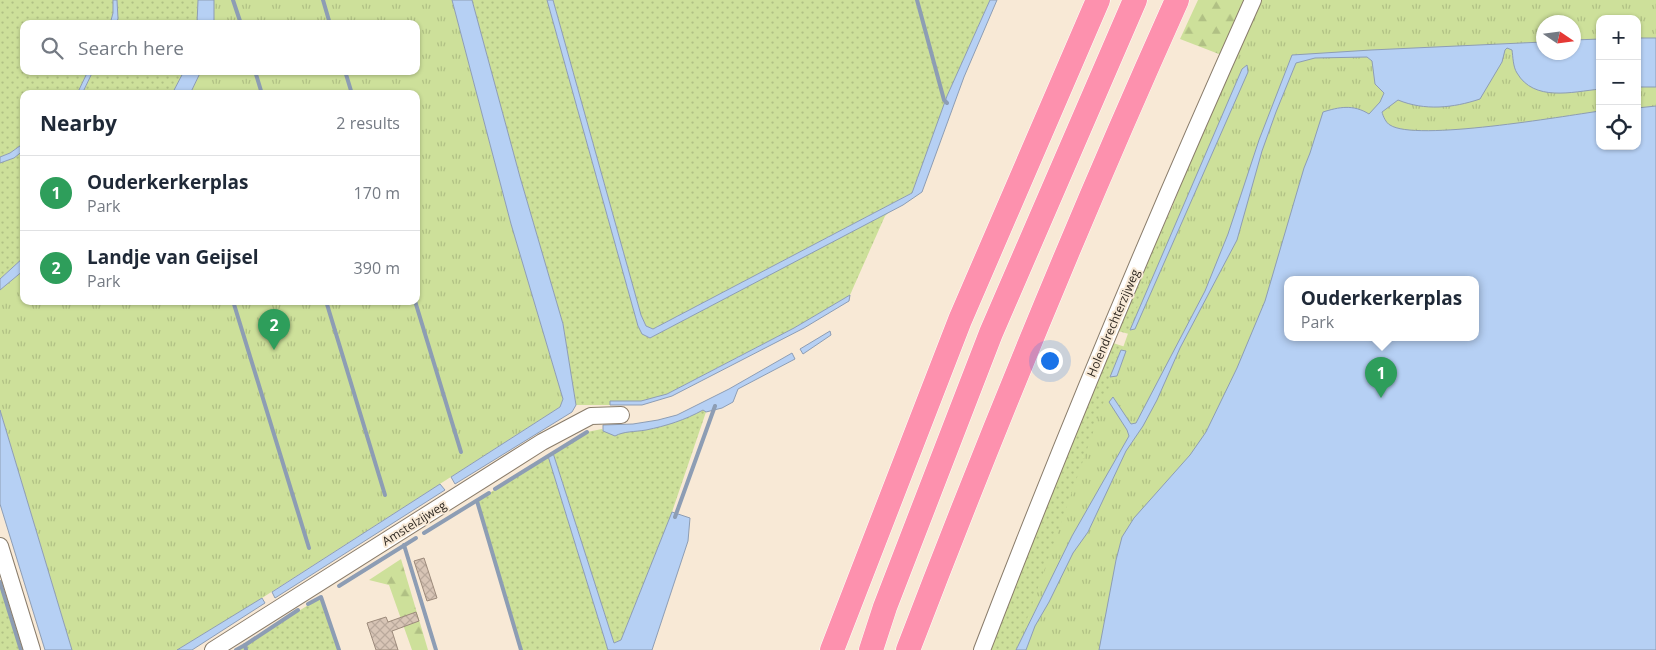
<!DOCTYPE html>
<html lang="en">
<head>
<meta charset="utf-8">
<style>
	body { margin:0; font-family:"Open Sans",sans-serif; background:#f2f2f3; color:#1f2937 }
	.controls { position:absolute; right:15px; top:15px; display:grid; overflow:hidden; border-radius:10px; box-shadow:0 1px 4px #0004 }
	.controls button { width:45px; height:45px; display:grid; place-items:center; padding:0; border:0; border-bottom:1px solid #e0e1e3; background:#fff; color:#1f2937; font:25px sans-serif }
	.compass { position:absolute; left:1536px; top:15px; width:45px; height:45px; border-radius:50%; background:#fff; box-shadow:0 1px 4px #0004; rotate:103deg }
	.you { position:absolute; left:1049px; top:360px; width:18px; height:18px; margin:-12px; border:4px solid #fff; border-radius:50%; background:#1a73e8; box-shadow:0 0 0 8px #1a73e833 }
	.badge { display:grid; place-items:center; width:32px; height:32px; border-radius:50%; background:#6638af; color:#fff; font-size:16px; font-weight:700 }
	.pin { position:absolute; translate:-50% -41px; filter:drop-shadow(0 1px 2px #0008) }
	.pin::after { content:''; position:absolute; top:26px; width:18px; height:15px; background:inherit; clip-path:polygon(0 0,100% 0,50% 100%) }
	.popup { position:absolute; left:1284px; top:276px; width:195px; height:65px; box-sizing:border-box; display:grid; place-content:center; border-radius:10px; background:#fff; filter:drop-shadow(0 1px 4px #0005); font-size:16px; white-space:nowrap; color:#747a83 }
	.popup b { font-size:19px; color:#1f2937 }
	.popup::after { content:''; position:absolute; left:50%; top:100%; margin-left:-10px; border:10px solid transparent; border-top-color:#fff }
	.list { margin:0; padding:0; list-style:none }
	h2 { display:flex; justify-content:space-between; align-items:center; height:65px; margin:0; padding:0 20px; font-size:21px }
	h2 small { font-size:16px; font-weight:400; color:#747a83 }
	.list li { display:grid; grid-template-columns:32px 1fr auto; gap:15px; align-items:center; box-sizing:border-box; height:75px; padding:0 20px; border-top:1px solid #e0e1e3 }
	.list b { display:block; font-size:19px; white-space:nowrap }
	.list p { margin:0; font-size:16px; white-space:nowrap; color:#747a83 }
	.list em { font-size:16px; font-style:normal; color:#747a83 }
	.icon { flex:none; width:28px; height:28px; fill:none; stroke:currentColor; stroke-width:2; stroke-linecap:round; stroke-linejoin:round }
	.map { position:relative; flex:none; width:1656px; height:650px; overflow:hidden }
	.search { position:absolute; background:#fff; box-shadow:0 1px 4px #0004; left:20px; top:20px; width:400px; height:55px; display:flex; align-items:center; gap:12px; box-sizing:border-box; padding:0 18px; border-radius:10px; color:#747a83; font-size:19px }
	.panel { position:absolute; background:#fff; box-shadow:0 1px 4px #0004; left:20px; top:90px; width:400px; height:215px; border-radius:10px }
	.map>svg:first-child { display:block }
	.grass { fill:url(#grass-dots) }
	.forest { fill:url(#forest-firs) }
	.park { fill:url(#park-tufts); fill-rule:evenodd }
	.water { fill:#b6d0f4; stroke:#8d9db4; fill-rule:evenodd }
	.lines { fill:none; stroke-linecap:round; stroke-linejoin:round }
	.stream { stroke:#8d9db4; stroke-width:4 }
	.building { fill:url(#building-cross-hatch); stroke:#9c8a7b }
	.minor-casing { stroke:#897c6b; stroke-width:18 }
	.highway-casing { stroke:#fff; stroke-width:25 }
	.minor { stroke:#fff; stroke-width:16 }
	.highway { stroke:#fd91ae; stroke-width:24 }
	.labels { text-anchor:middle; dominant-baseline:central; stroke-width:4; stroke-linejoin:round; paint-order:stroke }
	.street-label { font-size:12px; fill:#2d2720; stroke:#f8e9d6 }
</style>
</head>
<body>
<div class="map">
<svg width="1656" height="650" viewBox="0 0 1656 650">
	<defs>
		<pattern id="grass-dots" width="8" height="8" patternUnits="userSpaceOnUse" patternTransform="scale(1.25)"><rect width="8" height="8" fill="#cde09a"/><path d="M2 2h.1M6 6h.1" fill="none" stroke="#b0c084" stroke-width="1.8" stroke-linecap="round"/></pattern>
		<pattern id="forest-firs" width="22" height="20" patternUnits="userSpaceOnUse" patternTransform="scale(1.25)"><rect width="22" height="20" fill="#cde09a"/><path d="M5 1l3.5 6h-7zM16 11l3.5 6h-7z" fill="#b0c084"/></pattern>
		<pattern id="park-tufts" width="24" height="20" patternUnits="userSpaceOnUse" patternTransform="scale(1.25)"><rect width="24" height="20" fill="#cde09a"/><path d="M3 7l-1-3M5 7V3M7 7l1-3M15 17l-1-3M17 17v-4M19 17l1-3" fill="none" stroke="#b0c084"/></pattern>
		<pattern id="building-cross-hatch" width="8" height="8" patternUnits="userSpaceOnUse" patternTransform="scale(1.25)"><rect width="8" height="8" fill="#d8c5b6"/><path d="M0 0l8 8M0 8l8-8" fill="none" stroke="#baa99c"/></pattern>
	</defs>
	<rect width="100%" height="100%" fill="#f8e9d6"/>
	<!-- grass -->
	<g class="grass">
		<path d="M0 0H113V13L110 24H24V71H88L77 94H24V143L10 153 0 157Z"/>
		<path d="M117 0H198L197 24H115L118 18Z"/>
		<path d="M472 0H547L638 326 643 334 650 338 892 209 885 216 850 295 794 328 667 394 641 401H611L610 405H576L563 324 520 177Z"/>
		<path d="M553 0H990L947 96 912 193 653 329 646 326 641 315Z"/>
		<path d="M1467 0H1656V38H1637V19H1600V39L1574 40V22H1544L1543 42 1371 50 1292 55 1259 140 1228 234 1205 291 1132 432 1072 536 1016 650H989L1055 481 1113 343 1138 351 1143 346 1242 119 1275 51 1286 34 1297 21 1309 12 1322 8Z"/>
		<path d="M93 71H184L172 94H82Z"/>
		<path d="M1231 75 1129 334 1118 331 1155 245Z"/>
		<path d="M24 150V257L0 279V163L14 158Z"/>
		<path d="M703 410 706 412 672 512 621 640 614 643 553 453 587 432 602 429 603 431C638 435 672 426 703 410Z"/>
		<path d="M548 456 608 650H521L477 501Z"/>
		<path d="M0 582 21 650H0Z"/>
		<path d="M321 597 339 650H237Z"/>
	</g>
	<!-- forest -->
	<g class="forest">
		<path d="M1198 0H1250L1224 56 1180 39Z"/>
		<path d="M401 559 428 650H412L389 585 369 580Z"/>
	</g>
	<!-- park -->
	<g class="park">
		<path d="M214 0H452L511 224 563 399 560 407 262 598 177 650H72L0 410V290L24 270V301H416V94H190L201 71H416V24H214Z"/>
		<path d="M1246 0H1656V650H1016ZM1600 19H1637V146H1600ZM1544 22H1574V52H1544ZM1287 279H1475V337H1287Z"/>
	</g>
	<!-- water -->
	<g class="water">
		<path d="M113 0H117L118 19 115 24H110L113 13Z"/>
		<path d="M198 0H214V24H197Z"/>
		<path d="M452 0H472L520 177 563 324 576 405 572 412 455 484 451 477 560 407 563 399 511 224Z"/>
		<path d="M547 0H553L641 315 646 326 653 329 912 193 947 96 990 0H997L964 77 922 192 903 205 650 338 642 334 638 326Z"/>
		<rect x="1637" y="38" width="19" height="49"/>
		<path d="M1600 39V89C1572 92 1534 102 1517 73 1513 67 1513 57 1512 50L1507 48 1505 50 1502 62 1480 99C1453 108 1425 111 1398 100L1382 112C1383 116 1386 123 1390 125 1415 142 1564 116 1600 111V146H1637V108L1656 106V650H1099L1116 560 1122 537 1134 518 1190 455 1206 432 1237 368 1265 301 1304 168 1310 153 1323 112C1339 107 1353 104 1369 114L1380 102 1384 93 1375 84 1372 61 1367 57 1315 58 1296 63 1276 112 1262 151 1237 240 1180 348 1157 400 1143 426 1126 451 1088 532 1073 553 1049 602 1035 626 1026 650H1016L1072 536 1129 436 1127 430 1109 402 1113 397 1131 424 1136 423 1205 291 1228 234 1259 140 1292 55 1371 50 1543 42 1544 52H1574V40ZM1287 279H1475V337H1287Z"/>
		<path d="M1247 65 1248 72 1135 329 1130 330 1242 69Z"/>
		<path d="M88 71H93L82 94H77Z"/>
		<path d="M184 71H201L190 94H172Z"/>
		<path d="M24 143V150L14 158 0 163V157L10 153Z"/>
		<path d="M24 257V270L0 290V279Z"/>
		<path d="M850 295 849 301 804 328 672 396 642 405H610V401H641L667 394 794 328Z"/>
		<path d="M830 331 831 335 803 354 800 349Z"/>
		<path d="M1121 350 1126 351 1117 376 1110 377Z"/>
		<path d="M792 353 795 359 738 389 733 402 722 408 706 412 703 410C685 420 666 426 646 430 635 432 624 431 615 436L603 431V425L633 424 658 420 677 415 729 389Z"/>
		<path d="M0 410 72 650H45L0 504Z"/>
		<path d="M553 453 614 643 621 640 672 512 690 518 688 541 652 650H608L548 456Z"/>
		<path d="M440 484 445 490 275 598 272 592Z"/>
		<path d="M262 598 265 603 192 650H177Z"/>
	</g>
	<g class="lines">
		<!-- stream -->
		<g class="stream">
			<path d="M233 0 241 24"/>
			<path d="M323 0 330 24"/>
			<path d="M917 0 944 100 947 103"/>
			<path d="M255 71 262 94"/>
			<path d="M345 71 352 94"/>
			<path d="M233 301 309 548"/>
			<path d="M326 301 385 495"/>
			<path d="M415 301 461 452"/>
			<path d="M495 489 587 432"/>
			<path d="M477 501 521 650"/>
			<path d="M675 517 715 406"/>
			<path d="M424 533 489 493"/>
			<path d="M404 545 436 650"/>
			<path d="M0 582 21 650"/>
			<path d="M339 586 416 538"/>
			<path d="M308 604 321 597 339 650"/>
			<path d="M245 645 298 610"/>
			<path d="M236 650 245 645 246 650"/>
		</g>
	</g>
	<!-- building -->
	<g class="building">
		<path d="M424 558 437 598 427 601 414 561Z"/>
		<path d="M416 612 419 621 392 631 398 650H376L367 623 386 617 388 622Z"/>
	</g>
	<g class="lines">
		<defs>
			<g id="minor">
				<path d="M0 546 32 650"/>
				<path d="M213 650 542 442 591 416 621 415"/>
				<path d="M982 650C1066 431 1157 214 1253 0"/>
			</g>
			<g id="highway">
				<path d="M832 650 960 320 1098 0"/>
				<path d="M871 650 885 607 991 333 1135 0"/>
				<path d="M908 650C992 431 1081 214 1177 0"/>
			</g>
		</defs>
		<!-- minor casing -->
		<use href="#minor" class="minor-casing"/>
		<!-- highway casing -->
		<use href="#highway" class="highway-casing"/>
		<!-- minor -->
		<use href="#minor" class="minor"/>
		<!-- highway -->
		<use href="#highway" class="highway"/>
	</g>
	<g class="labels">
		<!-- street labels -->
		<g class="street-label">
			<text transform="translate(1113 323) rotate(-67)">Holendrechterzijweg</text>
			<text transform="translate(414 523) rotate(-32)">Amstelzijweg</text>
		</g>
	</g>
</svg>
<div class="controls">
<button>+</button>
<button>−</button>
<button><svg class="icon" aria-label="locate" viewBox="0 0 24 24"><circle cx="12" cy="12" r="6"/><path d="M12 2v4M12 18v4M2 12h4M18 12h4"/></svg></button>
</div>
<svg class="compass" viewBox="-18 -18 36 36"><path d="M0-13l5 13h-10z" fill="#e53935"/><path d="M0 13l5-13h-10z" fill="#747a83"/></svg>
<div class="you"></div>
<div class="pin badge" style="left:1381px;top:398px;background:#2e9e5b">1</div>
<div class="popup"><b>Ouderkerkerplas</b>Park</div>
<div class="pin badge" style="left:274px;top:350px;background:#2e9e5b">2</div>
<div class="search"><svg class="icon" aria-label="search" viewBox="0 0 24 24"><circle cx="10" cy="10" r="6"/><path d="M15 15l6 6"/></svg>Search here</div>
<section class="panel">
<h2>Nearby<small>2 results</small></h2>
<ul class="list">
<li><span class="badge" style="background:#2e9e5b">1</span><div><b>Ouderkerkerplas</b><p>Park</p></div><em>170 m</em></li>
<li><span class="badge" style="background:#2e9e5b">2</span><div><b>Landje van Geijsel</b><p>Park</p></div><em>390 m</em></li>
</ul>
</section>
</div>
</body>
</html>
